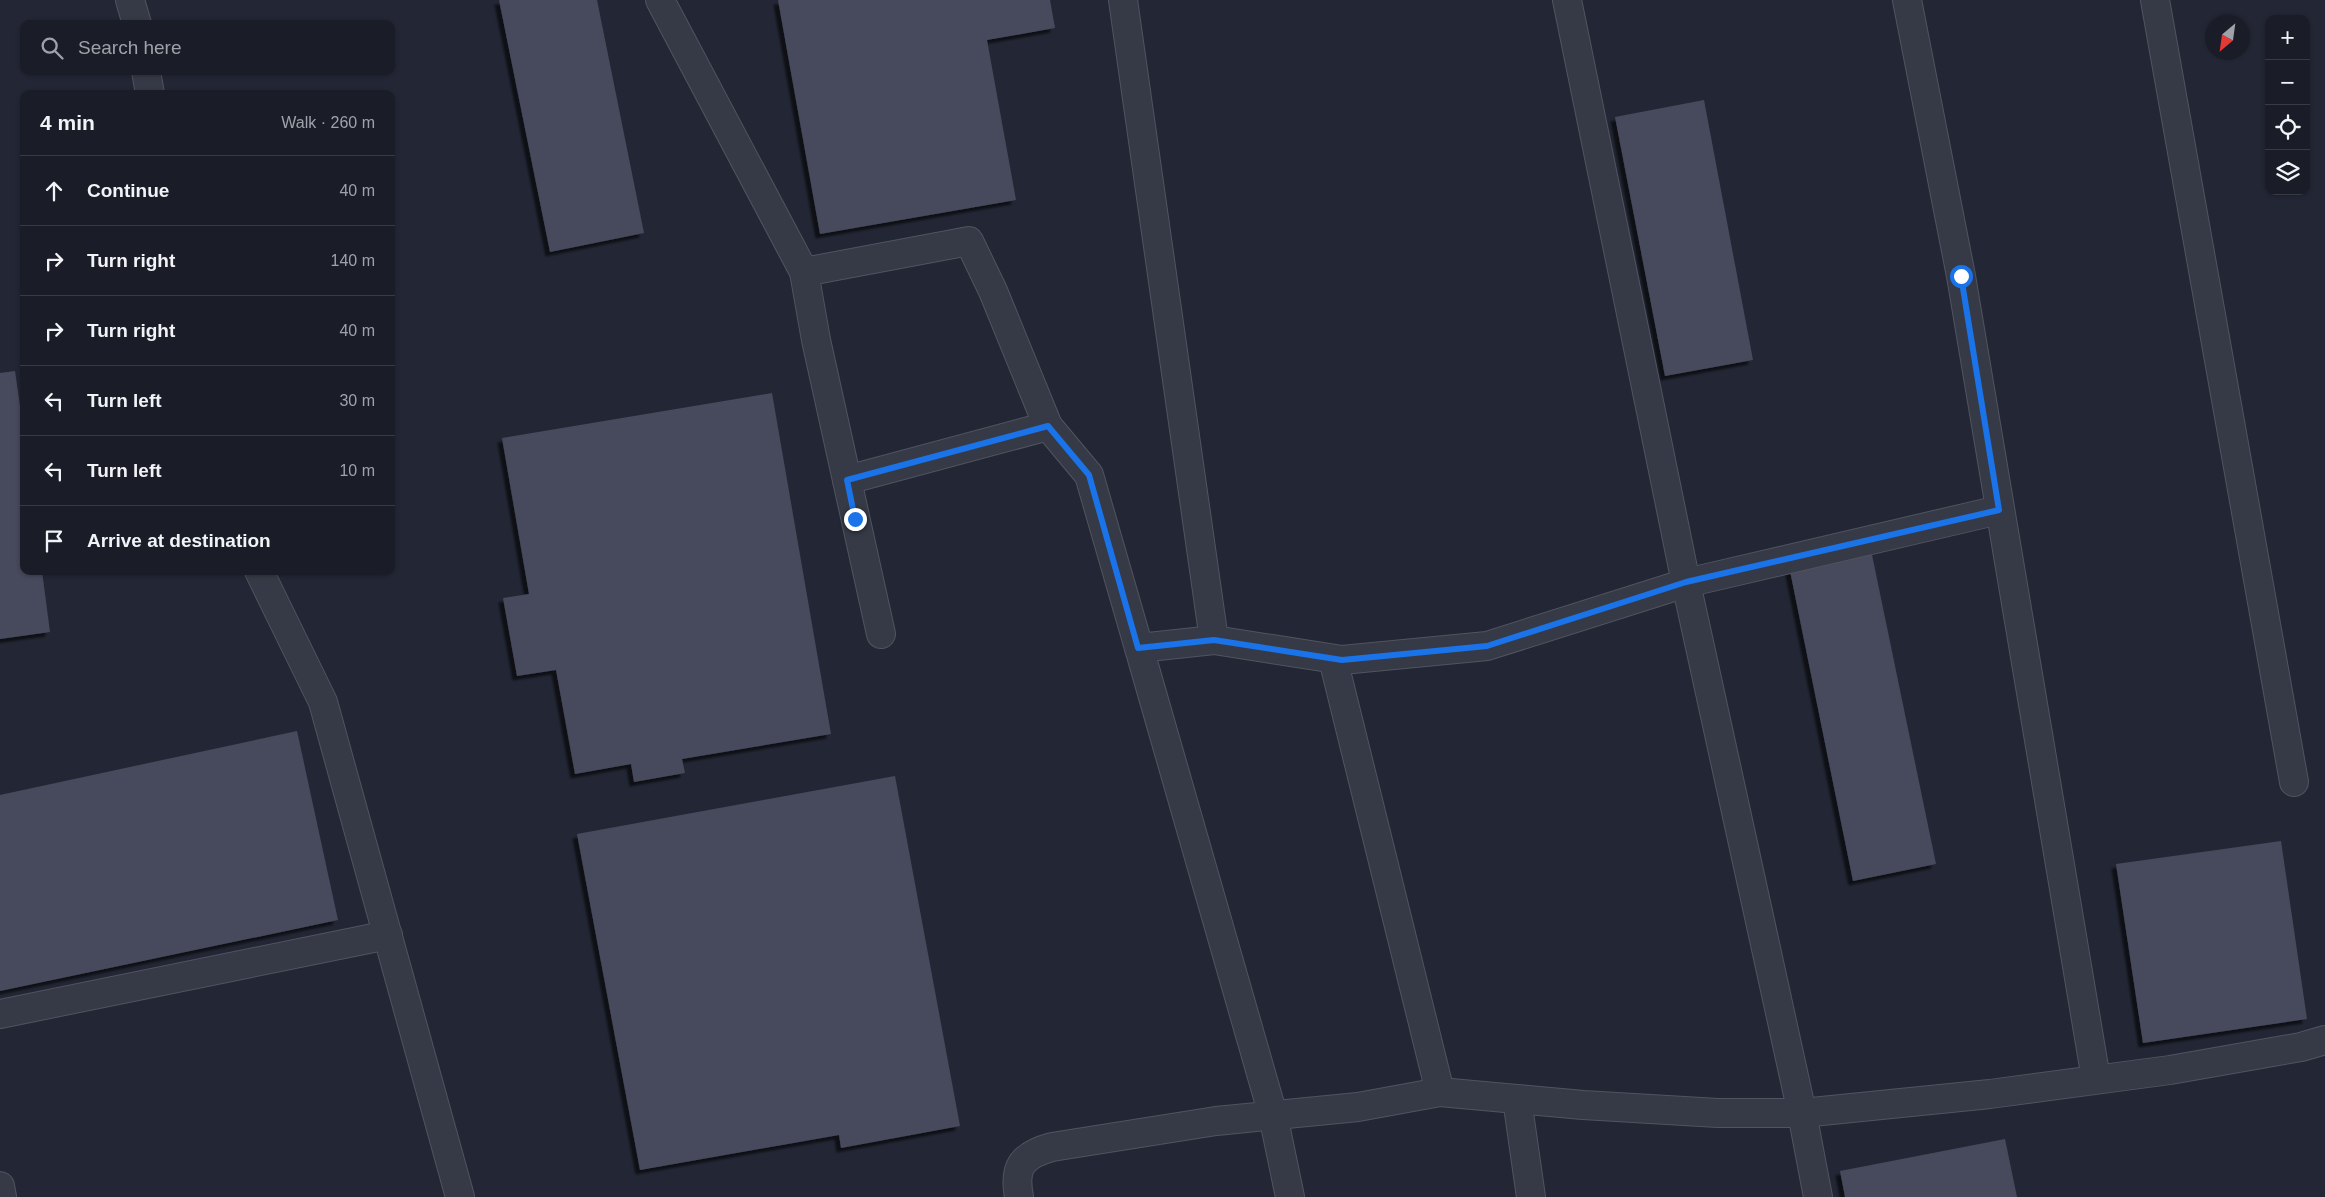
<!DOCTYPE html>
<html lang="en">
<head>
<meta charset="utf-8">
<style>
	body { margin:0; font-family:Helvetica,sans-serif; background:#232630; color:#f1f3f6 }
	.controls { position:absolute; right:15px; top:15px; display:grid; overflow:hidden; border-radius:10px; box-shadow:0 1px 4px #0004 }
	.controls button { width:45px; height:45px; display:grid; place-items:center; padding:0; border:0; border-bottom:1px solid #383b45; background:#1a1d28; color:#f1f3f6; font:25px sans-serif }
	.compass { position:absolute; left:2205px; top:15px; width:45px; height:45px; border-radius:50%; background:#1a1d28; box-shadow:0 1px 4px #0004; rotate:209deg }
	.stop { position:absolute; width:15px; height:15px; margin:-11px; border:4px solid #1a73e8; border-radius:50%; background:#fff }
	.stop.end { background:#1a73e8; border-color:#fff; box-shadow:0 1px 5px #0008 }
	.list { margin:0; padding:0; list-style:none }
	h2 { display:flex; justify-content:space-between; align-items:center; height:65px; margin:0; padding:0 20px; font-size:21px }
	h2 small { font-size:16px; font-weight:400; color:#9fa2a8 }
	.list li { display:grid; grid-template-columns:32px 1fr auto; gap:15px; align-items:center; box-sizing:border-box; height:70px; padding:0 20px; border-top:1px solid #383b45 }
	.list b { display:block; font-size:19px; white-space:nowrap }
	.list em { font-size:16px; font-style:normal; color:#9fa2a8 }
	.icon { flex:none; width:28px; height:28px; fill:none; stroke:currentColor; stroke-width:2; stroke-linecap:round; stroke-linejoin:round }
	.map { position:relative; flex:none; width:2325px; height:1197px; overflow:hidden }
	.search { position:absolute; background:#1a1d28; box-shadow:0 1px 4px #0004; left:20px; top:20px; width:375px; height:55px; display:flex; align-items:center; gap:12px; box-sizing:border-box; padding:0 18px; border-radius:10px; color:#9fa2a8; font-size:19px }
	.panel { position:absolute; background:#1a1d28; box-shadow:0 1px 4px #0004; left:20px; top:90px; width:375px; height:485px; border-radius:10px }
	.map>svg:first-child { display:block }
	.building { fill:#474a5b; filter:url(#shadow) }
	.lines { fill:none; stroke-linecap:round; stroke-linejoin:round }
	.minor-casing { stroke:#515460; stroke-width:30 }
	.minor { stroke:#363a46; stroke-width:28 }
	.route { stroke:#1a73e8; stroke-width:6 }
</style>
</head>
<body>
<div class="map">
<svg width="2325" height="1197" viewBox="0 0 2325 1197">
	<defs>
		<filter id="shadow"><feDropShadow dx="-4.5" dy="4.5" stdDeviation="1" flood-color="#0009"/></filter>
	</defs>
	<rect width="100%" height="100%" fill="#232735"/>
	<!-- building -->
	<g class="building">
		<path d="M499 0H597L644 233 550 252Z"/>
		<path d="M778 0H1050L1055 28 987 40 1016 200 820 234Z"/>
		<path d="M1704 100 1753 360 1665 376 1615 117Z"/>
		<path d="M15 371 24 434V571H42L50 632 0 639V373Z"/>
		<path d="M772 393 831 734 682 759 685 773 634 782 631 764 575 774 556 670 517 676 503 598 529 594 502 438Z"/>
		<path d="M1871 550 1936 864 1853 881 1789 566Z"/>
		<path d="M297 731 338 920 0 991V795Z"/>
		<path d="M895 776 960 1126 841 1148 839 1135 640 1170 577 834Z"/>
		<path d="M2281 841 2307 1019 2143 1043 2116 864Z"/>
		<path d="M2005 1139 2017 1197H1845L1840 1171Z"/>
	</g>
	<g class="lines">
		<defs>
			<g id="minor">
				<path d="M130 0 137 24"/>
				<path d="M660 0 804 272"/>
				<path d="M1123 0 1214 640"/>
				<path d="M1567 0 1686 583 1802 1113 1818 1197"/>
				<path d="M1907 0 1961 276 2096 1079"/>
				<path d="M2155 0 2294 782"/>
				<path d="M146 71 150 94"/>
				<path d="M847 480 1048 426"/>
				<path d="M259 571 323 702 460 1197"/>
				<path d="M881 634 816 340 804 272 969 241 993 291 1048 426 1089 475 1139 648 1214 640 1342 660 1487 646 1686 583 1999 510"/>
				<path d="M1139 648 1273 1115 1290 1197"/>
				<path d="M1333 659 1440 1092"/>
				<path d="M0 1014 388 935"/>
				<path d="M1517 1099 1531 1197"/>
				<path d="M0 1186 2 1197"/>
				<path d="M1019 1197C1013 1166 1023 1155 1052 1147L1216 1121 1358 1107 1440 1092 1583 1105 1718 1113H1802L1990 1094 2170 1070 2301 1047 2325 1040"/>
			</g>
		</defs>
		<!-- minor casing -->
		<use href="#minor" class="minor-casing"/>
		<!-- minor -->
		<use href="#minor" class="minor"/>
	</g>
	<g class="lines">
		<!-- route -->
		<path class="route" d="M855 519 847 480 1048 426 1089 475 1138 648 1214 640 1342 660 1487 646 1686 582 1999 510 1961 276"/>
	</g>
</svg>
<div class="controls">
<button>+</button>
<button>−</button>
<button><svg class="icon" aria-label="locate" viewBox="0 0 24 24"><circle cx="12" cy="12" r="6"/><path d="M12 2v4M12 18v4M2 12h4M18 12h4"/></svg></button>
<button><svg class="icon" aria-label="layers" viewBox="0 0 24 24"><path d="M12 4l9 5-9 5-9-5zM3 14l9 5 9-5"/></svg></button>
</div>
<svg class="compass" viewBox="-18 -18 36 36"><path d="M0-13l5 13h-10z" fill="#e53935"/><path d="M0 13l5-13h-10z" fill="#9fa2a8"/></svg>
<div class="stop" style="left:1961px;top:276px"></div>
<div class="stop end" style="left:855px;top:519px"></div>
<div class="search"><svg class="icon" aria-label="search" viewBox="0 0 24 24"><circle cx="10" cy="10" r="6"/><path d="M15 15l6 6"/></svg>Search here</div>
<section class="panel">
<h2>4 min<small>Walk · 260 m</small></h2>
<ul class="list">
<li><svg class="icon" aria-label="ahead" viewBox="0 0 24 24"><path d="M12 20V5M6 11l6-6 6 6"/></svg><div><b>Continue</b></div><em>40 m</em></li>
<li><svg class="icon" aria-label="right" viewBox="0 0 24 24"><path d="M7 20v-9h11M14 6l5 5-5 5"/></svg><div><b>Turn right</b></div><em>140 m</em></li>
<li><svg class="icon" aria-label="right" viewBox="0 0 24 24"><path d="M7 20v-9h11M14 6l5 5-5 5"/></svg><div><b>Turn right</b></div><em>40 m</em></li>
<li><svg class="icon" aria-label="left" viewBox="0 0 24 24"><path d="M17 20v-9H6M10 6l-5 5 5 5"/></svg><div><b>Turn left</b></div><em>30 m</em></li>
<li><svg class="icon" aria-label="left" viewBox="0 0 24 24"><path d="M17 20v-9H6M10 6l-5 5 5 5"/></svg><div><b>Turn left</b></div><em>10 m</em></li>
<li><svg class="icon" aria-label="arrive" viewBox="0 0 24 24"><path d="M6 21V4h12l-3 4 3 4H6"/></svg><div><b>Arrive at destination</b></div></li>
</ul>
</section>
</div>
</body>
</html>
